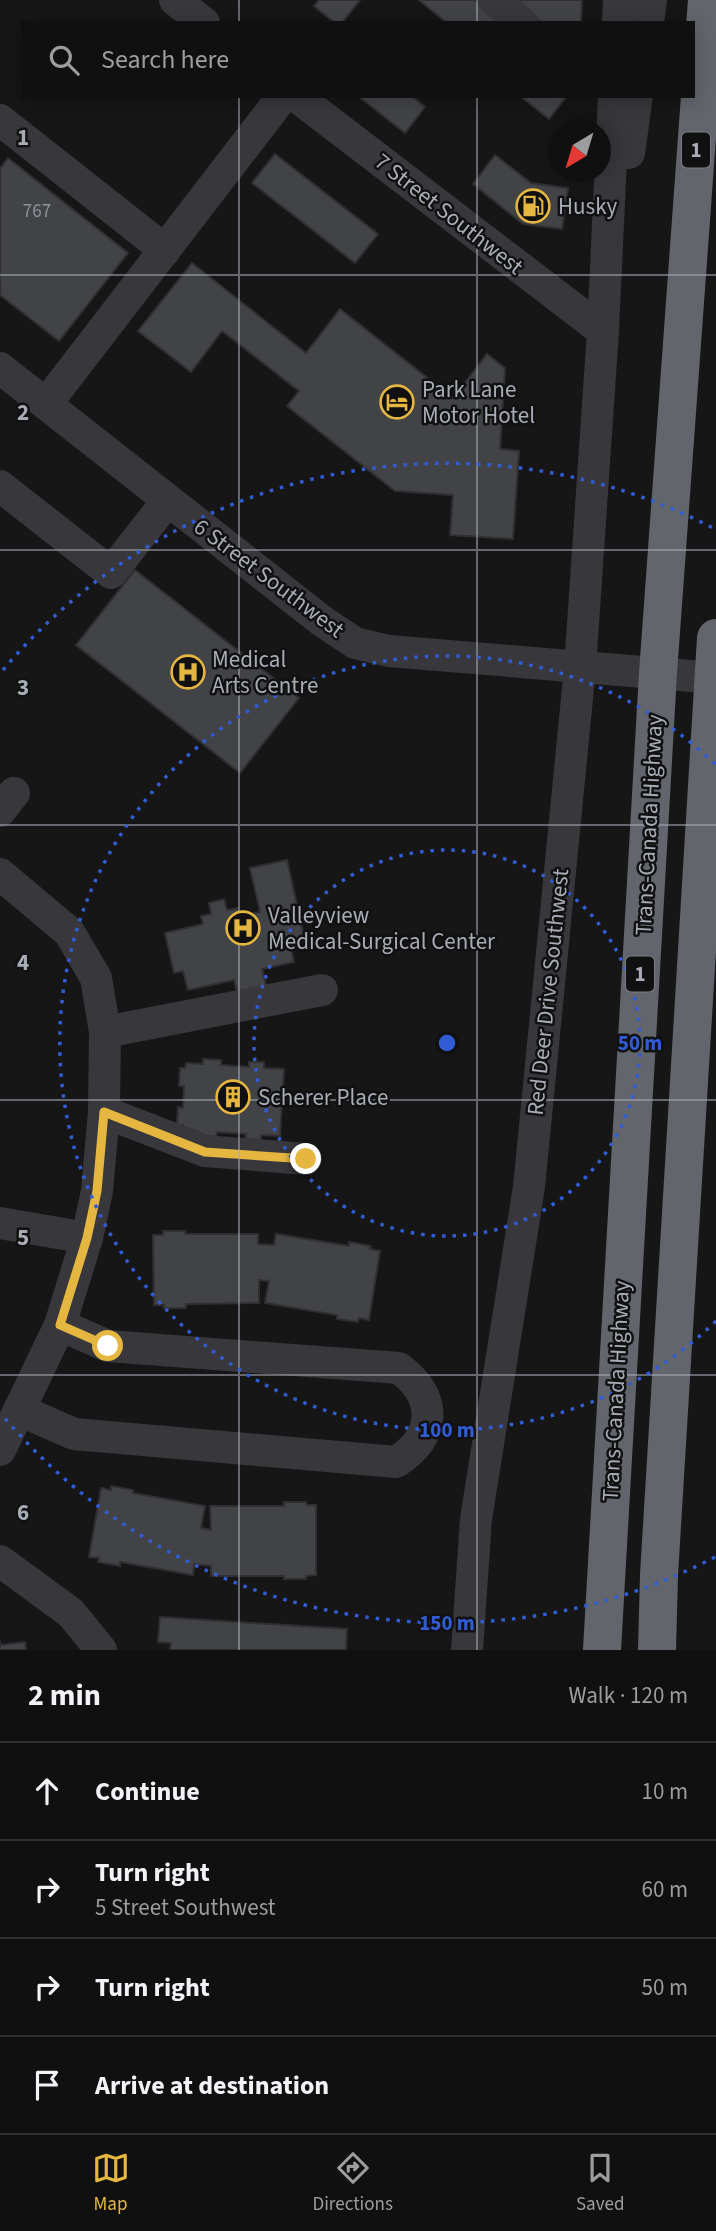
<!DOCTYPE html>
<html lang="en">
<head>
<meta charset="utf-8">
<style>
	body { margin:0; font-family:"Source Sans 3",sans-serif; background:#19191a; color:#f1f3f6 }
	.compass { position:absolute; left:548px; top:119px; width:63px; height:63px; border-radius:50%; background:#101011; box-shadow:0 4px 18px #0003; rotate:218deg }
	.stop { position:absolute; width:21px; height:21px; margin:-16px; border:5px solid #e5b740; border-radius:50%; background:#fff }
	.stop.end { background:#e5b740; border-color:#fff; box-shadow:0 2px 7px #0008 }
	.list { margin:0; padding:0; list-style:none }
	h2 { display:flex; justify-content:space-between; align-items:center; height:91px; margin:0; padding:0 28px; font-size:30px }
	h2 small { font-size:23px; font-weight:400; color:#9c9d9f }
	.list li { display:grid; grid-template-columns:46px 1fr auto; gap:21px; align-items:center; box-sizing:border-box; height:98px; padding:0 28px; border-top:2px solid #303031 }
	.list b { display:block; font-size:26px; white-space:nowrap }
	.list p { margin:0; font-size:23px; white-space:nowrap; color:#9c9d9f }
	.list em { font-size:23px; font-style:normal; color:#9c9d9f }
	.icon { flex:none; width:38px; height:38px; fill:none; stroke:currentColor; stroke-width:2; stroke-linecap:round; stroke-linejoin:round }
	.map { position:relative; flex:none; width:716px; height:1650px; overflow:hidden }
	.search { position:absolute; background:#101011; box-shadow:0 4px 18px #0003; left:21px; right:21px; top:21px; height:77px; display:flex; align-items:center; gap:18px; box-sizing:border-box; padding:0 24px; border-radius:0px; color:#9c9d9f; font-size:26px }
	.sheet { height:483px; background:#101011 }
	nav { display:flex; justify-content:space-around; align-items:center; box-sizing:border-box; height:98px; border-top:2px solid #303031; background:#101011; font-size:19px; color:#9c9d9f }
	nav a { display:grid; justify-items:center; gap:4px }
	nav .on { color:#e5b740 }
	.map>svg:first-child { display:block }
	.building { fill:#424347; stroke:#303033; stroke-width:2 }
	.lines { fill:none; stroke-linecap:round; stroke-linejoin:round }
	.minor { stroke:#37373c; stroke-width:32 }
	.highway { stroke:#63656d; stroke-width:38 }
	.route { stroke:#e5b740; stroke-width:9 }
	.grid { fill:none; stroke:#a8acb6; stroke-width:2; stroke-opacity:0.55 }
	.ring { fill:none; stroke:#325cd3; stroke-width:3.5; stroke-dasharray:3.5 7 }
	.labels { text-anchor:middle; dominant-baseline:central; stroke-width:5; stroke-linejoin:round; paint-order:stroke }
	.number-label { font-size:19px; fill:#8e929a }
	.shield { fill:#111112; stroke:#7b7e85; stroke-width:2 }
	.shield-label { font-size:21px; font-weight:bold; fill:#a8acb6 }
	.poi-label { font-size:23px; fill:#a8acb6; stroke:#111112; text-anchor:start }
	.street-label { font-size:23px; fill:#a8acb6; stroke:#111112 }
	.grid-label { font-size:23px; text-anchor:middle; font-weight:bold; fill:#a8acb6; stroke:#111112; stroke-width:5; stroke-linejoin:round; paint-order:stroke }
	.centre { fill:#325cd3; stroke:#111112; stroke-width:3.5 }
	.ring-label { font-size:21px; text-anchor:middle; font-weight:bold; fill:#325cd3; stroke:#111112; stroke-width:5; stroke-linejoin:round; paint-order:stroke }
</style>
</head>
<body>
<div class="map">
<svg width="716" height="1650" viewBox="0 0 716 1650">
	<rect width="100%" height="100%" fill="#161617"/>
	<!-- building -->
	<g class="building">
		<path d="M319 0H360L342 23H335L314 6Z"/>
		<path d="M419 0H474L503 23H447Z"/>
		<path d="M513 0H582L581 23H542Z"/>
		<path d="M358 96H412L425 107 405 133Z"/>
		<path d="M520 96H567L549 119Z"/>
		<path d="M275 154 378 234 355 263 252 183Z"/>
		<path d="M495 155 531 183 568 188 562 229 523 224 473 184Z"/>
		<path d="M8 158 128 253 59 341 0 295V169Z"/>
		<path d="M192 263 306 353 340 309 453 398 487 354 505 368 500 449 519 451 513 539 450 535 453 495 395 491 287 406 299 391 222 331 191 372 138 331Z"/>
		<path d="M135 570 299 698 240 773 76 645Z"/>
		<path d="M287 860 305 941 290 944 294 962 262 969 268 994 239 1000 234 980 188 990 183 971 174 973 165 933 203 924 201 916 211 914 209 903 224 899 227 910 238 908 239 916 260 912 250 868Z"/>
		<path d="M203 1059 221 1060V1065L249 1067V1062H264V1068L284 1069 280 1136 261 1135V1140L245 1139 246 1134 217 1132 216 1137 199 1136V1132L182 1130 183 1125H177L178 1107 183 1108 184 1086H179L180 1068H185L186 1063 203 1064Z"/>
		<path d="M163 1231H185V1234H258V1244L274 1245 276 1234 349 1246V1242L371 1246 370 1249 380 1251 369 1320 359 1318 358 1322 337 1319V1315L265 1303 269 1281 259 1280V1303L186 1304V1308H164V1305H154L153 1235H163Z"/>
		<path d="M111 1486 133 1490V1493L205 1506 201 1528 211 1530 210 1506H284V1502H306V1505H316V1575L306 1576V1579H284V1576H211V1566L194 1564 193 1575 120 1562V1566L98 1562 99 1558 89 1557 101 1488 111 1490Z"/>
		<path d="M160 1617 347 1629 346 1650H170L171 1643 158 1642Z"/>
		<path d="M0 1641 1 1645 25 1642 26 1650H0Z"/>
	</g>
	<g class="lines">
		<!-- minor -->
		<g class="minor">
			<path d="M175 0 204 23"/>
			<path d="M494 0 522 23"/>
			<path d="M618 23 619 0"/>
			<path d="M648 23 651 0"/>
			<path d="M296 96 603 331"/>
			<path d="M0 120 165 250"/>
			<path d="M629 153 637 96"/>
			<path d="M0 368 322 621 355 643 389 651 716 678"/>
			<path d="M46 404 283 96"/>
			<path d="M0 486 111 573 168 500"/>
			<path d="M0 811 14 793"/>
			<path d="M0 874 69 932 96 978 105 1032 104 1112 97 1191 87 1238 60 1325 0 1450"/>
			<path d="M105 1032 322 990"/>
			<path d="M104 1112 205 1151 306 1159"/>
			<path d="M0 1223 87 1238"/>
			<path d="M19 1410 74 1434 396 1462C437 1436 438 1397 399 1368L108 1346 60 1325"/>
			<path d="M0 1561 71 1613 101 1650"/>
			<path d="M467 1650 476 1519 529 1187 580 668 603 331 614 96"/>
		</g>
		<!-- highway -->
		<g class="highway">
			<path d="M602 1650 658 673 707 0"/>
			<path d="M657 1650 659 1575 716 638"/>
		</g>
	</g>
	<g class="lines">
		<!-- route -->
		<path class="route" d="M108 1346 60 1325 87 1238 97 1191 104 1112 205 1152 306 1159"/>
	</g>
	<!-- grid -->
	<path class="grid" d="M239 0V23M477 0V23M239 96V1650M477 96V1650M0 275H716M0 550H716M0 825H716M0 1100H716M0 1375H716"/>
	<!-- distance rings -->
	<g class="ring">
		<circle cx="447" cy="1043" r="193"/>
		<path d="M716 1321A387 387 0 1 1 716 765"/>
		<path d="M715 1557A580 580 0 0 1 3 1416M3 670A580 580 0 0 1 715 529"/>
	</g>
	<!-- icons -->
	<defs>
		<symbol id="fuel-ring" viewBox="-11 -11 22 22"><circle r="9.5" fill="#111112" stroke="#e5b740" stroke-width="1.5"/><path d="M-5.5-6h7V0h2V4h1.3V-2.5L3-4.5l.8-.8L6-3V5H2.5V1h-1V6h-7ZM-4.2-4.7v3.2H.2V-4.7Z" fill="#e5b740"/></symbol>
		<symbol id="hotel-ring" viewBox="-11 -11 22 22"><circle r="9.5" fill="#111112" stroke="#e5b740" stroke-width="1.5"/><path d="M-6-4.5h1.5V1H6V5H4.5V3h-9V5H-6ZM-4 0a1.8 1.8 0 1 1 3.6 0ZM.5 0V-2.5h3Q6-2.5 6 0Z" fill="#e5b740"/></symbol>
		<symbol id="hospital-ring" viewBox="-11 -11 22 22"><circle r="9.5" fill="#111112" stroke="#e5b740" stroke-width="1.5"/><path d="M-5-5h3v3.5h4V-5h3V5h-3V1.5h-4V5h-3Z" fill="#e5b740"/></symbol>
		<symbol id="building-ring" viewBox="-11 -11 22 22"><circle r="9.5" fill="#111112" stroke="#e5b740" stroke-width="1.5"/><path d="M-4-6H4V6H1V3H-1V6H-4ZM-2.5-4.3h1.7v1.8h-1.7ZM.8-4.3h1.7v1.8H.8ZM-2.5-1h1.7V.8h-1.7ZM.8-1h1.7V.8H.8Z" fill="#e5b740"/></symbol>
	</defs>
	<g fill-rule="evenodd">
		<use href="#fuel-ring" x="514" y="187" width="38" height="38"/>
		<use href="#hotel-ring" x="378" y="383" width="38" height="38"/>
		<use href="#hospital-ring" x="169" y="653" width="38" height="38"/>
		<use href="#hospital-ring" x="224" y="909" width="38" height="38"/>
		<use href="#building-ring" x="214" y="1078" width="38" height="38"/>
	</g>
	<g class="labels">
		<!-- number labels -->
		<g class="number-label">
			<text x="37" y="211">767</text>
		</g>
		<!-- shield labels -->
		<g class="shield">
			<rect x="682" y="132.5" width="28" height="35" rx="5"/>
			<rect x="626" y="956.5" width="28" height="35" rx="5"/>
		</g>
		<g class="shield-label">
			<text x="696" y="150">1</text>
			<text x="640" y="974">1</text>
		</g>
		<!-- poi labels -->
		<g class="poi-label">
			<text x="558" y="206">Husky</text>
			<text x="422" y="389">Park Lane<tspan x="422" dy="26">Motor Hotel</tspan></text>
			<text x="212" y="659">Medical<tspan x="212" dy="26">Arts Centre</tspan></text>
			<text x="268" y="915">Valleyview<tspan x="268" dy="26">Medical-Surgical Center</tspan></text>
			<text x="258" y="1097">Scherer Place</text>
		</g>
		<!-- street labels -->
		<g class="street-label">
			<text transform="translate(449 214) rotate(38)">7 Street Southwest</text>
			<text transform="translate(269 578) rotate(37)">6 Street Southwest</text>
			<text transform="translate(649 825) rotate(-87)">Trans-Canada Highway</text>
			<text transform="translate(548 992) rotate(-84)">Red Deer Drive Southwest</text>
			<text transform="translate(616 1391) rotate(-87)">Trans-Canada Highway</text>
		</g>
	</g>
	<g class="grid-label">
		<text x="23" y="145">1</text>
		<text x="23" y="420">2</text>
		<text x="23" y="695">3</text>
		<text x="23" y="970">4</text>
		<text x="23" y="1245">5</text>
		<text x="23" y="1520">6</text>
	</g>
	<circle cx="447" cy="1043" r="10" class="centre"/>
	<g class="ring-label">
		<text x="640" y="1050">50 m</text>
		<text x="447" y="1437">100 m</text>
		<text x="447" y="1630">150 m</text>
	</g>
</svg>
<svg class="compass" viewBox="-18 -18 36 36"><path d="M0-13l5 13h-10z" fill="#e53935"/><path d="M0 13l5-13h-10z" fill="#9c9d9f"/></svg>
<div class="stop" style="left:108px;top:1346px"></div>
<div class="stop end" style="left:306px;top:1159px"></div>
<div class="search"><svg class="icon" aria-label="search" viewBox="0 0 24 24"><circle cx="10" cy="10" r="6"/><path d="M15 15l6 6"/></svg>Search here</div>
</div>
<section class="sheet">
<h2>2 min<small>Walk · 120 m</small></h2>
<ul class="list">
<li><svg class="icon" aria-label="ahead" viewBox="0 0 24 24"><path d="M12 20V5M6 11l6-6 6 6"/></svg><div><b>Continue</b></div><em>10 m</em></li>
<li><svg class="icon" aria-label="right" viewBox="0 0 24 24"><path d="M7 20v-9h11M14 6l5 5-5 5"/></svg><div><b>Turn right</b><p>5 Street Southwest</p></div><em>60 m</em></li>
<li><svg class="icon" aria-label="right" viewBox="0 0 24 24"><path d="M7 20v-9h11M14 6l5 5-5 5"/></svg><div><b>Turn right</b></div><em>50 m</em></li>
<li><svg class="icon" aria-label="arrive" viewBox="0 0 24 24"><path d="M6 21V4h12l-3 4 3 4H6"/></svg><div><b>Arrive at destination</b></div></li>
</ul>
</section>
<nav>
<a class="on"><svg class="icon" aria-label="map" viewBox="0 0 24 24"><path d="M3 6l6-2 6 2 6-2v14l-6 2-6-2-6 2zM9 4v14M15 6v14"/></svg>Map</a>
<a><svg class="icon" aria-label="directions" viewBox="0 0 24 24"><path d="M12 3l9 9-9 9-9-9zM9 14v-3h6M13 9l2 2-2 2"/></svg>Directions</a>
<a><svg class="icon" aria-label="saved" viewBox="0 0 24 24"><path d="M7 4h10v16l-5-4-5 4z"/></svg>Saved</a>
</nav>
</body>
</html>
